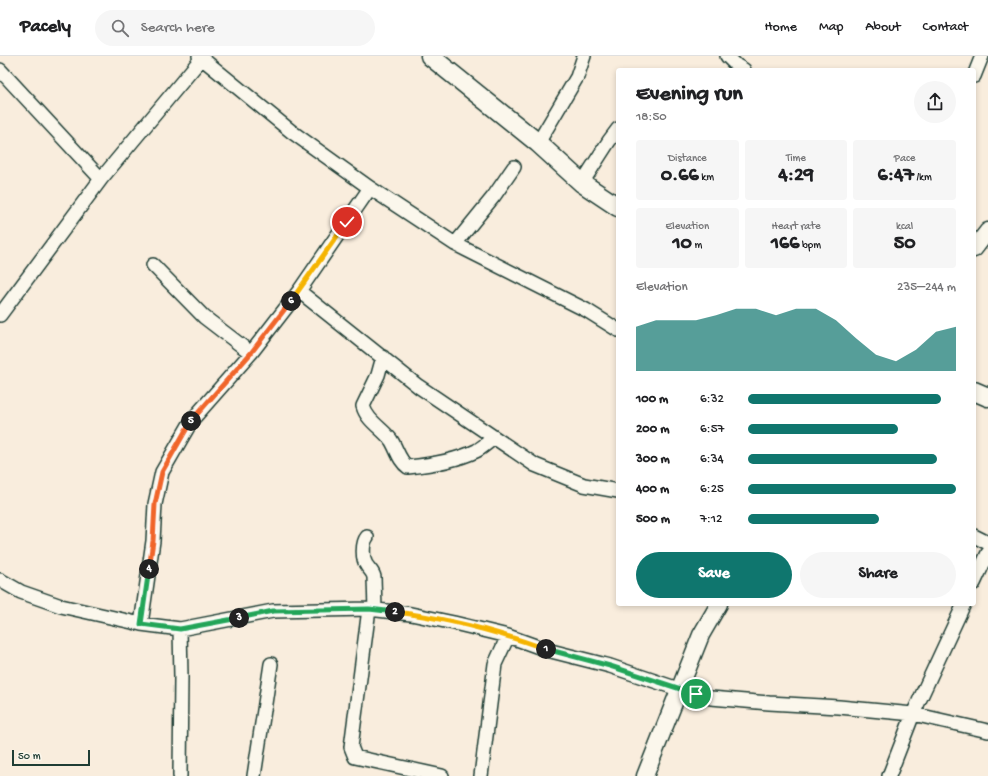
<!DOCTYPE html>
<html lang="en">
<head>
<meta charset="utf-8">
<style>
  :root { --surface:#fff; --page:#f6f6f6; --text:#202124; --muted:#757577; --line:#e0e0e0; --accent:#0f766e }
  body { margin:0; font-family:"Gochi Hand",sans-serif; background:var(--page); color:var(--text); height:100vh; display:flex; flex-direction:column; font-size:15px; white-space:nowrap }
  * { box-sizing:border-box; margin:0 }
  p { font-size:13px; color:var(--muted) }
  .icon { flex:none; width:22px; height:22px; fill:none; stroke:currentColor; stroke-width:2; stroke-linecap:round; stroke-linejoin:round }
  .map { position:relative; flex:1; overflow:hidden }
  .drawer { position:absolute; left:616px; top:12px; width:360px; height:538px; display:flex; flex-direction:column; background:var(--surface); border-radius:4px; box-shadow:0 2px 6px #0003 }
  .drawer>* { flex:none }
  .scale { position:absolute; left:12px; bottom:10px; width:78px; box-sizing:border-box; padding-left:4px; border:2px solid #1f3d34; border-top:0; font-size:11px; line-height:14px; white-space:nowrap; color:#1f3d34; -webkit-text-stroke:3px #fbf7ec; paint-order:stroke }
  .pin { position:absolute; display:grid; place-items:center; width:34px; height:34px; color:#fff; margin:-17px; border:2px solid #fff; border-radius:50%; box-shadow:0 1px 4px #0007 }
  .km { position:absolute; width:20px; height:20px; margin:-10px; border-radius:50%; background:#222; color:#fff; font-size:11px; line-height:20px; text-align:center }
  .round { display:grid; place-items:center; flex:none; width:42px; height:42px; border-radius:21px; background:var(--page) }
  .summary { display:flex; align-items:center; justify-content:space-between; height:68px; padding:0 20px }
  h1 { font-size:22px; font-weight:800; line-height:30px }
  .stats { display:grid; grid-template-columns:repeat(3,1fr); gap:6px; height:68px; padding:4px 20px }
  .stats div { display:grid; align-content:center; border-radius:4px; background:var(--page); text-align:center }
  .stats b { font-size:20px; font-weight:800 }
  .stats small { font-size:11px; font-weight:400 }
  .stats p { font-size:11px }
  .chart { height:112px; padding:8px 20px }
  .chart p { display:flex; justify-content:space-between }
  .chart svg { width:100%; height:72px; margin-top:4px; fill:var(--accent); opacity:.7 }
  .action { display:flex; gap:8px; margin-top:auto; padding:8px 20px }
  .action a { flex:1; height:46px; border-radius:24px; background:var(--accent); color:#fff; font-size:16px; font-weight:800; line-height:46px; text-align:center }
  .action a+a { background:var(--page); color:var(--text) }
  ul { padding:0 20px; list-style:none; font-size:13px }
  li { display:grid; grid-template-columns:64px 48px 1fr; align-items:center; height:30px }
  li i { height:10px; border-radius:5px; background:var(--accent) }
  header { display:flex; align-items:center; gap:24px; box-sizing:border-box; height:56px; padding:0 20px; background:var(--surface); border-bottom:1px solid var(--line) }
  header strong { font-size:19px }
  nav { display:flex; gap:22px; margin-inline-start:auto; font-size:14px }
  .search { width:280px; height:36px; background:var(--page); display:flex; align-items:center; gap:10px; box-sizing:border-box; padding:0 14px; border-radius:22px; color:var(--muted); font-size:15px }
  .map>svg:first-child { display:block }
</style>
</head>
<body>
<header>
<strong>Pacely</strong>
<div class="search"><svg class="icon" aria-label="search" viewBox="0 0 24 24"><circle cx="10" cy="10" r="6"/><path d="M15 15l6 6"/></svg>Search here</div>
<nav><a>Home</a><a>Map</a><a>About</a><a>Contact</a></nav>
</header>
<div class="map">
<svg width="988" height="720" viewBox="0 0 988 720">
  <rect width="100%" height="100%" fill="#f9eddd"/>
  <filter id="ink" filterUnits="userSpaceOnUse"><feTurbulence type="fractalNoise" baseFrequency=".025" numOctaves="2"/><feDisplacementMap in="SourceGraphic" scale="8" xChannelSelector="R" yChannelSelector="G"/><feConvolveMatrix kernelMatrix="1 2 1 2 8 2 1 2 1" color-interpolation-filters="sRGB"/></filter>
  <g filter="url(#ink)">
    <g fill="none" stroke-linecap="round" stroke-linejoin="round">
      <!-- minor casing -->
      <g stroke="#1f3d34" stroke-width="16">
        <path id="minor" d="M199,0L292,76L370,132L455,188L586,254L618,274
          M727,0L737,10L744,14
          M0,14L101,123
          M974,20L982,0
          M538,87L577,21L584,0
          M582,127L609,85L618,73
          M455,188L494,140L514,111
          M153,209L204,261L251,297
          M299,235L418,330L535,409L584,429L618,435
          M0,259L101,123L201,3
          M383,301L378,319L363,350C367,365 382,372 391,384C397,393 399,405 408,411C429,409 457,404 476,395C482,392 488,386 494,382
          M974,480L988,487
          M367,481C362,487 362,503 367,510C370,514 373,516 374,521L375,554
          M0,524L21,536L61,550L141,568L180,573L273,555L369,553L411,558L454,567L508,580L547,594L610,610L696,639L711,642L769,647L839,651L913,658L988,675
          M974,527L988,497
          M369,553L351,691L355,701L442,720
          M141,568L153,485L155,448L162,416L192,364L251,297L299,235L370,132
          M180,720L181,621L180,573
          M254,720L271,608
          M481,720L495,608L508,580
          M889,720L913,658L964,548"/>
      </g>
      <!-- tertiary casing -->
      <g stroke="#1f3d34" stroke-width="19">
        <path id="tertiary" d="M974,193L988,175
          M645,720L701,579L719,548"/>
      </g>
      <!-- secondary casing -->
      <g stroke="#1f3d34" stroke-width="21">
        <path id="secondary" d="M430,0L538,87L582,127L618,151
          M974,335L988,341"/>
      </g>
      <!-- minor -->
      <use href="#minor" stroke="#fbf7ec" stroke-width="13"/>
      <!-- tertiary -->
      <use href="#tertiary" stroke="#fbf7ec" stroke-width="16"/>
      <!-- secondary -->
      <use href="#secondary" stroke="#fbf7ec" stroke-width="18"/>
    </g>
  </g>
  <g fill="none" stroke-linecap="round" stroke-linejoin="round" filter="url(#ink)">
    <!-- split-1 casing -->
    <g stroke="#fff" stroke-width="8">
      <path id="split-1" d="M546,593L610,610L696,638"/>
    </g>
    <!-- split-2 casing -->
    <g stroke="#fff" stroke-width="8">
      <path id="split-2" d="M395,556C447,562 498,576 546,593"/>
    </g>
    <!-- split-3 casing -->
    <g stroke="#fff" stroke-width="8">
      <path id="split-3" d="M239,562L273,555L369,553L395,556"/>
    </g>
    <!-- split-4 casing -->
    <g stroke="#fff" stroke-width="8">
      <path id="split-4" d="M149,513L141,568L180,573L239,562"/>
    </g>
    <!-- split-5 casing -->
    <g stroke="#fff" stroke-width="8">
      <path id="split-5" d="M149,513L153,485L155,448L162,416L191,365"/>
    </g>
    <!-- split-6 casing -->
    <g stroke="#fff" stroke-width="8">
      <path id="split-6" d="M191,365L251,297L291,245"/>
    </g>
    <!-- split-7 casing -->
    <g stroke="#fff" stroke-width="8">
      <path id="split-7" d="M291,245L347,166"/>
    </g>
    <!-- split-1 -->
    <use href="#split-1" stroke="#22a559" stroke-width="5"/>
    <!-- split-2 -->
    <use href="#split-2" stroke="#f5b400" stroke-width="5"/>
    <!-- split-3 -->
    <use href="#split-3" stroke="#22a559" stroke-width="5"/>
    <!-- split-4 -->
    <use href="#split-4" stroke="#22a559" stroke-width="5"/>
    <!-- split-5 -->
    <use href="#split-5" stroke="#f0652b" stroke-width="5"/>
    <!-- split-6 -->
    <use href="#split-6" stroke="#f0652b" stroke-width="5"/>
    <!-- split-7 -->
    <use href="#split-7" stroke="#f5b400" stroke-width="5"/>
  </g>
</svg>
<div class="scale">50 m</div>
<div class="pin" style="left:696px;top:638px;background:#1e9e55"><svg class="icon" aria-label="arrive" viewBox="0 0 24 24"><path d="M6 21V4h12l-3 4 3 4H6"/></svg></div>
<div class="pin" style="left:347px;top:166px;background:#d93025"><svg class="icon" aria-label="check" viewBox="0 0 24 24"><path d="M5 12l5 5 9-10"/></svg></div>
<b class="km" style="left:546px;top:593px">1</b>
<b class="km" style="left:395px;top:556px">2</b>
<b class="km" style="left:239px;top:562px">3</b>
<b class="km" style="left:149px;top:513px">4</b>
<b class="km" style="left:191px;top:365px">5</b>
<b class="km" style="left:291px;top:245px">6</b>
<section class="drawer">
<div class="summary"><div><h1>Evening run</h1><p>18:50</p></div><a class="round"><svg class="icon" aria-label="share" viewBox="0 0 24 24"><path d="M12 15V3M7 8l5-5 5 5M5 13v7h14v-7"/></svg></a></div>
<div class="stats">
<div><p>Distance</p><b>0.66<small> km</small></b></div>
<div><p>Time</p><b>4:29</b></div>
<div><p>Pace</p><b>6:47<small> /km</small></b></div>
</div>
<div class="stats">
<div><p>Elevation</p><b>10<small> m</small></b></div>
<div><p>Heart rate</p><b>166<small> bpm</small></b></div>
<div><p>kcal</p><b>50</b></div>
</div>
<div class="chart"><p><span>Elevation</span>235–244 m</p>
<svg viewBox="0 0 160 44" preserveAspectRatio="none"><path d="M0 44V17L10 13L20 13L30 13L40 10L50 6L60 6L70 10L80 6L90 6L100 13L110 24L120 34L130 38L140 31L150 20L160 17V44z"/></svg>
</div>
<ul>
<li><b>100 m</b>6:32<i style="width:93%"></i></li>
<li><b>200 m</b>6:57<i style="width:72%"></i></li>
<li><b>300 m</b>6:34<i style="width:91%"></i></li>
<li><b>400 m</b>6:25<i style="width:100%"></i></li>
<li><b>500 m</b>7:12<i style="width:63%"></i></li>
</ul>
<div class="action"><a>Save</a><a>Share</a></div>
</section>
</div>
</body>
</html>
